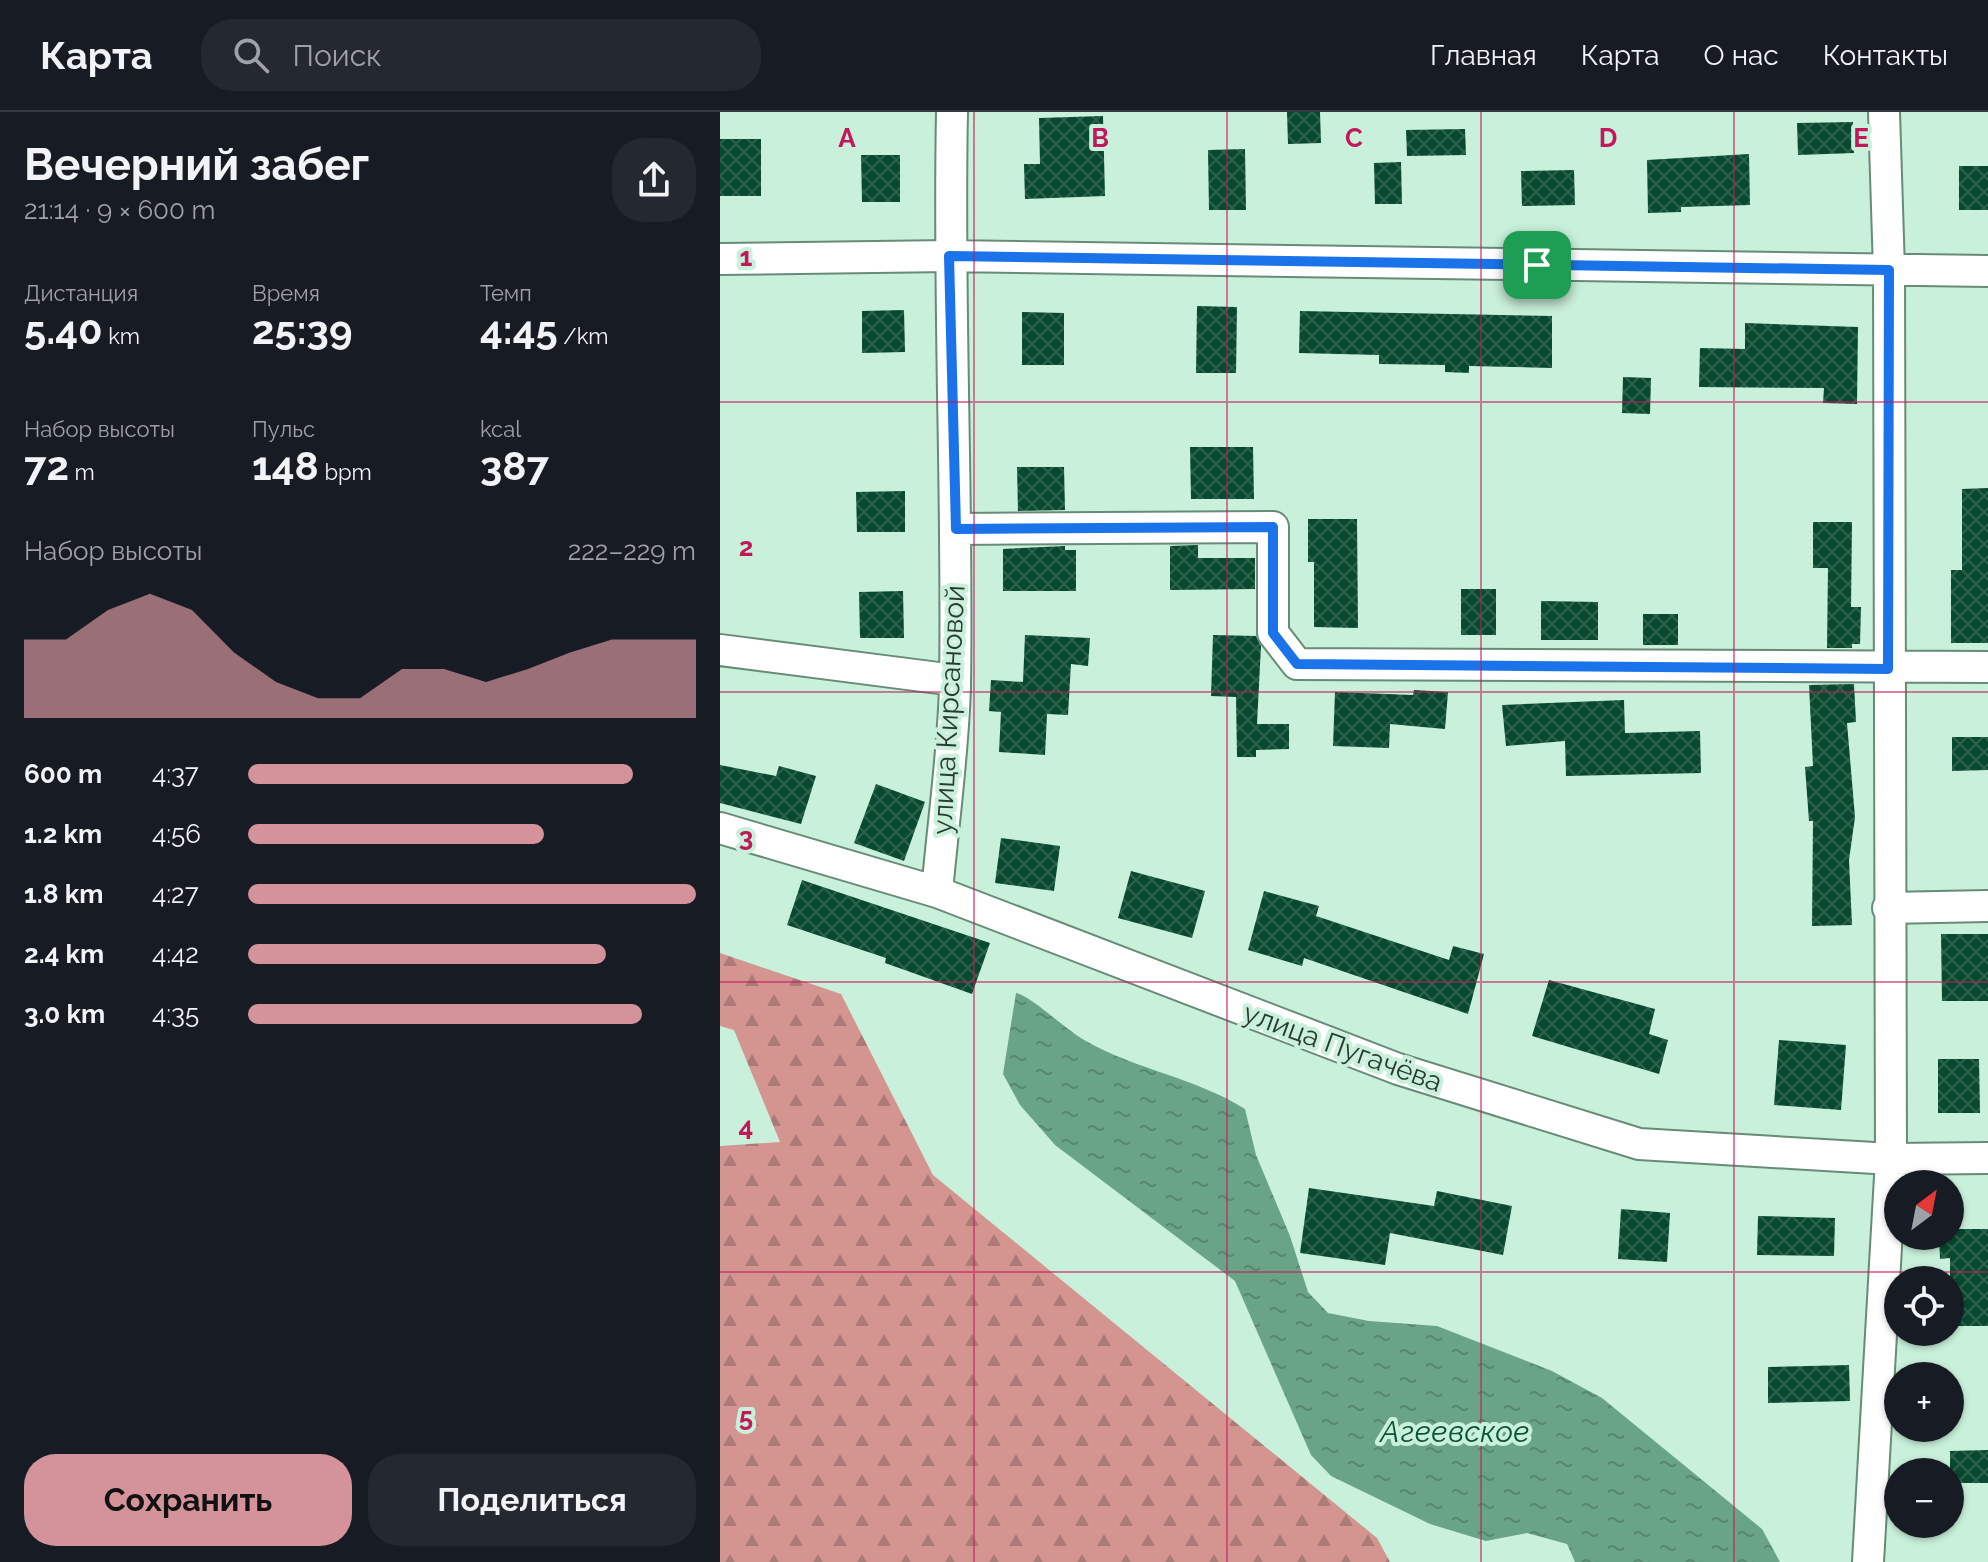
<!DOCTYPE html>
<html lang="ru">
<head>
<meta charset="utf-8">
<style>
  :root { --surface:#171b24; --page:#242831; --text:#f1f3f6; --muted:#9ea1a6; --line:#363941; --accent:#d4939b }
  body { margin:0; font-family:Raleway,sans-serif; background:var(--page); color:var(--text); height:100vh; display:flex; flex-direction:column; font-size:30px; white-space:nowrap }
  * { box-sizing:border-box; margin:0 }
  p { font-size:26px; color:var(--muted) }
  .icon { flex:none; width:44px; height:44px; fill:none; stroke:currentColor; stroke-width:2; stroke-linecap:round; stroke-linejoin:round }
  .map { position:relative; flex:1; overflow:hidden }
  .details { display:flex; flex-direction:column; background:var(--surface); width:720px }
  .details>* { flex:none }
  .needle { width:52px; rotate:32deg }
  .controls { position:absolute; left:1164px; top:1058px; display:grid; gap:16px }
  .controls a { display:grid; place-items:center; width:80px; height:80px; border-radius:50%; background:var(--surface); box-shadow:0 2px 6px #0004; font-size:40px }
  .pin { position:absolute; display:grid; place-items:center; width:68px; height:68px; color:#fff; margin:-34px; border-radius:16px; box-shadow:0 4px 12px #0006 }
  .round { display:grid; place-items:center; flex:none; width:84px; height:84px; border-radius:32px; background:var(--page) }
  .overview { display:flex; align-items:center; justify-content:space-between; height:136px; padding:0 24px }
  h1 { font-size:44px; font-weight:700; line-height:60px }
  .stats { display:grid; grid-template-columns:repeat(3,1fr); gap:12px; height:136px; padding:8px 24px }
  .stats div { display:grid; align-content:center }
  .stats b { font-size:40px; font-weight:700 }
  .stats small { font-size:22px; font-weight:400 }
  .stats p { font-size:22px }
  .chart { height:224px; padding:16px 24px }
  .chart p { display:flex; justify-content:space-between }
  .chart svg { width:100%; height:144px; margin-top:8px; fill:var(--accent); opacity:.7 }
  .primary-button { display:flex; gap:16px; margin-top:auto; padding:16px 24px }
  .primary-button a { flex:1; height:92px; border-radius:32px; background:var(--accent); color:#111; font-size:32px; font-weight:700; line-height:92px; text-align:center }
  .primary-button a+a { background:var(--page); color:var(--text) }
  ul { padding:0 24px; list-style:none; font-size:26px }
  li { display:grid; grid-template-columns:128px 96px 1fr; align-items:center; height:60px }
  li i { height:20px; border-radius:10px; background:var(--accent) }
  header { display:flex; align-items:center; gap:48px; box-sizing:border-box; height:112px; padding:0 40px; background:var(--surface); border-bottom:2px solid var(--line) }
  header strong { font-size:38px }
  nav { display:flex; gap:44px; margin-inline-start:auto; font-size:28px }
  .search { width:560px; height:72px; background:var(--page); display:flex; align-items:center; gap:20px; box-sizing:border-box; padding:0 28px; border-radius:32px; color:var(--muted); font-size:30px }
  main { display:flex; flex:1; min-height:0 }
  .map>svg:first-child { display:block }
</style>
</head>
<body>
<header>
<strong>Карта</strong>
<div class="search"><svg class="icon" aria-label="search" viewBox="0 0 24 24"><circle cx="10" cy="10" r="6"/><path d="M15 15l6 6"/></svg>Поиск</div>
<nav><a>Главная</a><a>Карта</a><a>О нас</a><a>Контакты</a></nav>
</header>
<main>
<section class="details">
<div class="overview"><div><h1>Вечерний забег</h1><p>21:14 · 9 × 600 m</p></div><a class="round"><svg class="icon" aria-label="share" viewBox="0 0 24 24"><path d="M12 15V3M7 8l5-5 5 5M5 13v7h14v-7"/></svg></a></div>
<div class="stats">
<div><p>Дистанция</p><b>5.40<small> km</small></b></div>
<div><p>Время</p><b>25:39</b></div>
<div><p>Темп</p><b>4:45<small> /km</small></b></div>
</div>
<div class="stats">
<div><p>Набор высоты</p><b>72<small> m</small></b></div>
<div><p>Пульс</p><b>148<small> bpm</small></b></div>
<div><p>kcal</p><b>387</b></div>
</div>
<div class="chart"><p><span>Набор высоты</span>222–229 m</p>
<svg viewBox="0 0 160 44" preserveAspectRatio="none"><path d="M0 44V20L10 20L20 11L30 6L40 11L50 24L60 33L70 38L80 38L90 29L100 29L110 33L120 29L130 24L140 20L150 20L160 20V44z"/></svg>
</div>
<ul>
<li><b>600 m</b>4:37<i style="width:86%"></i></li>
<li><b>1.2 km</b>4:56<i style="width:66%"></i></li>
<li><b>1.8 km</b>4:27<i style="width:100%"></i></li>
<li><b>2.4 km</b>4:42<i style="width:80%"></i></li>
<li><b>3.0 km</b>4:35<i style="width:88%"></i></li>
</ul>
<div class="primary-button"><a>Сохранить</a><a>Поделиться</a></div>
</section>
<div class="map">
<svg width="1268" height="1450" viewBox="0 0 1268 1450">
  <defs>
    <pattern id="forest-firs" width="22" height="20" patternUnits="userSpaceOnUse" patternTransform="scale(2)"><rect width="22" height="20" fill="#d49591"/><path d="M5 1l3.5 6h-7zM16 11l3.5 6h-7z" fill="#ac7b77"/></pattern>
    <pattern id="water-ripples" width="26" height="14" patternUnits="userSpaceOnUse" patternTransform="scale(2)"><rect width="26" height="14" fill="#6aa486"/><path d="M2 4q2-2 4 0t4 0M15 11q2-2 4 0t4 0" fill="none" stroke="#57876e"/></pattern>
    <pattern id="building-cross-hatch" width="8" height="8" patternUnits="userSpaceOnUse" patternTransform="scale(2)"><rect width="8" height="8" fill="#08492f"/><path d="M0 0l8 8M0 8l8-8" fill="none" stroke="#2d624c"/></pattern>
  </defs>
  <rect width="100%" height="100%" fill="#c9f0da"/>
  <!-- forest -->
  <path fill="url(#forest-firs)" d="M0,841L121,882L213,1063L657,1426L670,1450H0V1034L60,1030L14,918L0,914Z"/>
  <!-- water -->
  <path fill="url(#water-ripples)" d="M296,881C310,883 347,919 366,929C417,958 476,966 525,997L536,1043L570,1124L588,1180L608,1201L649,1209L717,1214L832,1259L882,1286L1042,1417L1060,1450H855L847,1432L807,1421L766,1429L710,1412L611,1364L591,1343L515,1169L335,1033L300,993L283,962Z"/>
  <!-- building -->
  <path fill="url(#building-cross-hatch)" d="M567,0H600L601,31L568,32Z
    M383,4L385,84L305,87L304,52H320L319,6Z
    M1133,10L1134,41L1078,43L1077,11Z
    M745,17L746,43L687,44L686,18Z
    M0,27H41V84H0Z
    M525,37L526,98H489L488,38Z
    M1029,42L1030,93L961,95V100L928,101L927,48Z
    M141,43H180V90H142Z
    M681,50L682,92H655L654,51Z
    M1239,54H1268V98H1239Z
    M854,58L855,93L802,94L801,59Z
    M477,194L517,195L516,261H476Z
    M184,198L185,240L142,241V199Z
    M580,199L832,204V256L749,254V261L725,260V253L659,252V243L579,241Z
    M302,200L344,201V253H302Z
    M1025,211L1138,215L1137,292L1103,291L1104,276L979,275L980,236L1025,237Z
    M903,265L931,266L930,302L902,301Z
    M470,335H533L534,387H471Z
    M297,355H344L345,398L298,399Z
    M1268,376V531H1231V458H1242V377Z
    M185,379V420H137L136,380Z
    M588,407H637L638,516L594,515V450H588Z
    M1093,410H1132L1131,495H1141L1140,532H1132V536H1107L1108,456H1093Z
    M478,433V446H535V477L450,478V434Z
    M345,434V438H356V479H283V437Z
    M741,477H776V523H741Z
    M183,479L184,526H140L139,480Z
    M821,489L878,490V528H821Z
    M923,502H958V533H923Z
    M305,523L370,526L368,554L351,552L348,603L327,602L325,643L279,640L281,600L269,599L271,568L303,570Z
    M493,523L536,524L541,534L537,612H569V637L536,638V645H517L516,585L491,584Z
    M1134,572L1136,610L1127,611L1135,705L1129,748L1132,813L1092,814L1093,709H1089L1085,655L1093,654L1089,573Z
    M694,578L728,580L725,617L670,612L669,636L613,634L615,580L693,583Z
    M904,588L905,621L980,619L981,661L846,664L845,629L786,634L782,593Z
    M1232,625H1268V658L1232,659Z
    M0,653L56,664L59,654L96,664L81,712L0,691Z
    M156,672L205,690L184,749L134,731Z
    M281,726L340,734L334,779L275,771Z
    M411,759L485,779L472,826L398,806Z
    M82,768L270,831L252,882L165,851L166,846L67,813Z
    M544,779L599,794L596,804L729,848L733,834L764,842L748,902L584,846L582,854L528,838Z
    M1221,822H1268V889H1222Z
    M829,868L935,897L929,922L948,928L939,962L812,924Z
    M1059,928L1126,933L1121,998L1054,993Z
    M1218,947H1259L1260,1001H1218Z
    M589,1076L714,1094L717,1079L792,1094L783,1143L670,1121L665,1153L580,1141Z
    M901,1097L950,1101L947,1150L898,1147Z
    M1038,1104L1115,1106L1114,1144L1037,1143Z
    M1230,1117H1268V1214H1230V1146L1220,1147L1219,1124H1230Z
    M1129,1253L1130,1289L1048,1291V1255Z
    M1268,1338V1371H1230V1339Z"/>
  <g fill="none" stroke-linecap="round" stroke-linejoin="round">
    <!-- minor casing -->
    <g stroke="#678b77" stroke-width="34">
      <path id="minor" d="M0,147L229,144L1268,159
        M236,417L553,415V521L577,552L1268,555
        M0,538L234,568
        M0,716L217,780L678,957L919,1032L1171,1047L1268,1046
        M217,780C223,712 233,643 235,575C238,383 228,192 232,0
        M1168,796L1268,794
        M1148,1450L1171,1047L1169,158L1164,0"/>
    </g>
    <!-- minor -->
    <use href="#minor" stroke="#fff" stroke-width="30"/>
  </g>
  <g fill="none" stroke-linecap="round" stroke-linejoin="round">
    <!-- route casing -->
    <g stroke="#fff" stroke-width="16">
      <path id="route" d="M229,144L1169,158L1168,557L577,552L553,521V415L236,417Z"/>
    </g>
    <!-- route -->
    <use href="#route" stroke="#1a73e8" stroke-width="10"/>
  </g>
  <!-- grid -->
  <path fill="none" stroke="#c2185b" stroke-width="2" stroke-opacity="0.55" d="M254,0V1450M507,0V1450M761,0V1450M1014,0V1450M0,290H1268M0,580H1268M0,870H1268M0,1160H1268"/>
  <g text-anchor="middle" stroke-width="8" stroke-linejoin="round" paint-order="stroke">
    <!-- street labels -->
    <g font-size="28" fill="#2a3931" stroke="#c9f0da">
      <text transform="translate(228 598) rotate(-87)" y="10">улица Кирсановой</text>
      <text transform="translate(623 935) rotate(20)" y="10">улица Пугачёва</text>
    </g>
    <!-- water labels -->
    <g font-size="30" font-style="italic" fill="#085437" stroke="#c9f0da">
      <text x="735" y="1330">Агеевское</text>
    </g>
  </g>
  <g font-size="26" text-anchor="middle" font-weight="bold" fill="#c2185b" stroke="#c9f0da" stroke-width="8" stroke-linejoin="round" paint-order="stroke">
    <text x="127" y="35">A</text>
    <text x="380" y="35">B</text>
    <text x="634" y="35">C</text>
    <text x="888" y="35">D</text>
    <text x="1141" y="35">E</text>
    <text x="26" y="154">1</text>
    <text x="26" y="444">2</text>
    <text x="26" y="734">3</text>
    <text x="26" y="1024">4</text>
    <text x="26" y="1314">5</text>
  </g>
</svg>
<div class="controls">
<a><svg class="needle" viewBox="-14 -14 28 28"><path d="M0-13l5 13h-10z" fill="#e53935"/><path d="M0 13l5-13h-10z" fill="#9ea1a6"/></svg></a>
<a><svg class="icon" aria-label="locate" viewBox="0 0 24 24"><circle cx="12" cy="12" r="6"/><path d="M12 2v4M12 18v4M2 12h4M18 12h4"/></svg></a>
<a>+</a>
<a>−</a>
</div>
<div class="pin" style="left:817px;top:153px;background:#1e9e55"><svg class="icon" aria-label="arrive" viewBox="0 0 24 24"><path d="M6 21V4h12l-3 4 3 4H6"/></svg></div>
</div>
</main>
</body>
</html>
